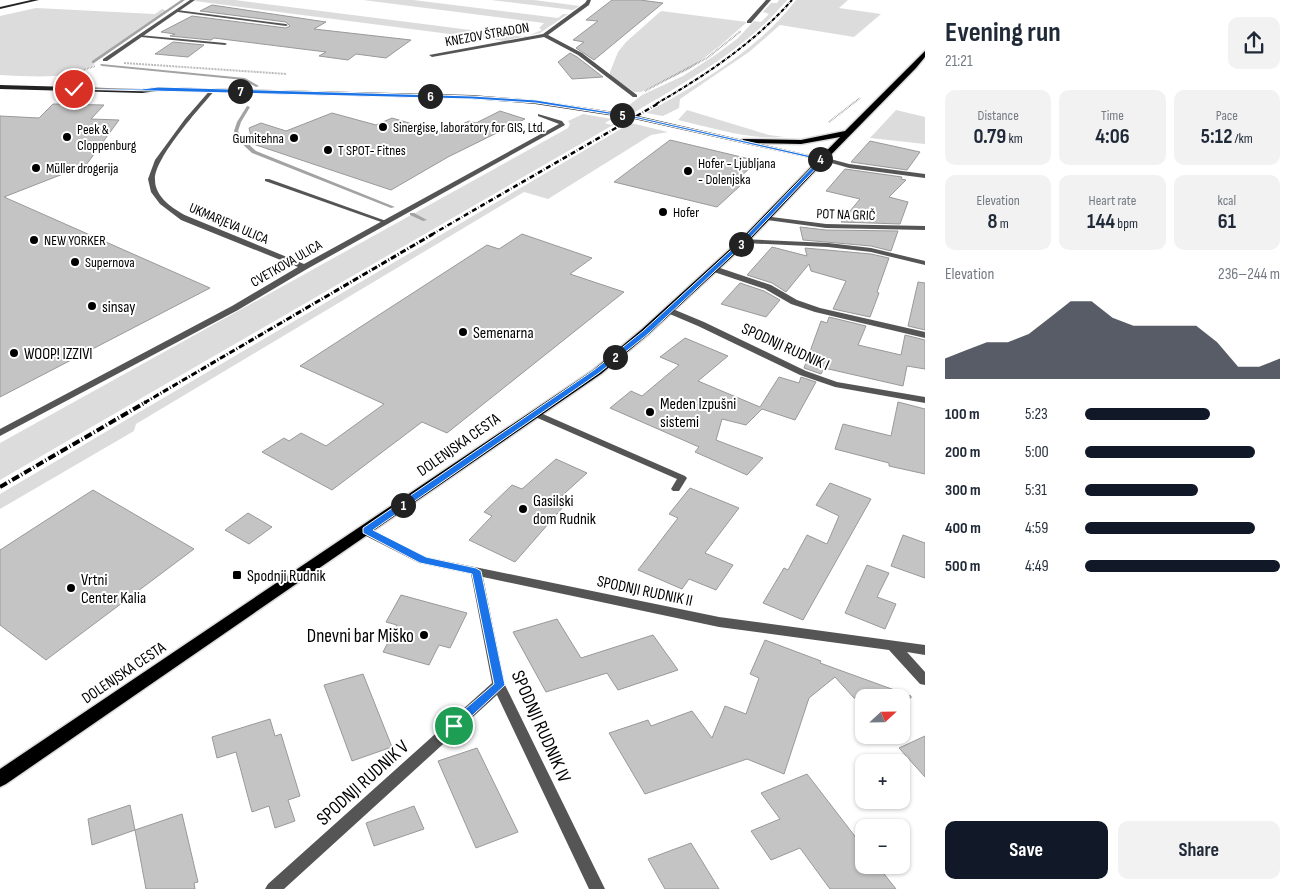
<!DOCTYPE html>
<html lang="en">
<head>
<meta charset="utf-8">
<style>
  :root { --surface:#fff; --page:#f2f2f3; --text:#1f2937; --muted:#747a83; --accent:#111827 }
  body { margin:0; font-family:"Sofia Sans Condensed",sans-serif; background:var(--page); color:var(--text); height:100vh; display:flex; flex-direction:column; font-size:19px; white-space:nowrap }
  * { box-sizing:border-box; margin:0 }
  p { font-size:16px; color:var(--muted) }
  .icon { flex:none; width:28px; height:28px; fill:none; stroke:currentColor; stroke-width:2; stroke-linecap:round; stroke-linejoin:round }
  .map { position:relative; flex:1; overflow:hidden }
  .side { display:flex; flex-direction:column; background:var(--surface); width:375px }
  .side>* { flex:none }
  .needle { width:32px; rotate:68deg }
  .controls { position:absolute; left:855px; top:689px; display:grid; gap:10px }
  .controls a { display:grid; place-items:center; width:55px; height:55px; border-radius:10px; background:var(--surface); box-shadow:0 1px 4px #0004; font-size:25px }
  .pin { position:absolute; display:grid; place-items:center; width:42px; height:42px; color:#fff; margin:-21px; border:2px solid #fff; border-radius:50%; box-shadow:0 1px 5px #0007 }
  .km { position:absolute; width:25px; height:25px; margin:-12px; border-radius:50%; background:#222; color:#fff; font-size:14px; line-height:25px; text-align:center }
  .round { display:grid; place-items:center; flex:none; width:52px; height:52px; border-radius:10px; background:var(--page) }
  .overview { display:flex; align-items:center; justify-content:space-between; height:85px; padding:0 20px }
  h1 { font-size:28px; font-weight:700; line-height:38px }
  .metrics { display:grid; grid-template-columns:repeat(3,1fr); gap:8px; height:85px; padding:5px 20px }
  .metrics div { display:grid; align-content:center; border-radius:10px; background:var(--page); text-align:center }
  .metrics b { font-size:21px; font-weight:700 }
  .metrics small { font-size:14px; font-weight:400 }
  .metrics p { font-size:14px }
  .chart { height:140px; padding:10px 20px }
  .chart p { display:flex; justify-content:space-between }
  .chart svg { width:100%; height:90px; margin-top:5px; fill:var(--accent); opacity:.7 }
  .button { display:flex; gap:10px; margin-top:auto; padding:10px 20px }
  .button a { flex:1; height:58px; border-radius:10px; background:var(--accent); color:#fff; font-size:20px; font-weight:700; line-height:58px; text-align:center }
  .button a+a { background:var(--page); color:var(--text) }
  ul { padding:0 20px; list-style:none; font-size:16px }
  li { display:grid; grid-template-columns:80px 60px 1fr; align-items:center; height:38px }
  li i { height:12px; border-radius:6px; background:var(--accent) }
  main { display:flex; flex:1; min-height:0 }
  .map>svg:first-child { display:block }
</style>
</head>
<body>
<main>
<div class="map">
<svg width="925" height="889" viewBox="0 0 925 889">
  <rect width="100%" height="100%" fill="#fff"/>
  <!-- green -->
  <path fill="#dcdcdc" d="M196,0H235L525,37L542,30L539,28L544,23L363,0H413L558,18L563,14H568L540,33L504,41L195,1Z
    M491,0H534L580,6L573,10Z
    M779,0H787C746,49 689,80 635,112L624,109L642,95L683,76L714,56L737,39L754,21L761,22L769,14L763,12L771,3H777Z
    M796,0H848L839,8L881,14L854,37L780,25L749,52L680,99L679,108L663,116L646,113C700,83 758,50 796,0Z
    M36,8L155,14L162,9L167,11L92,62L95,64C68,81 31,76 0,75V16Z
    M661,11L747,22L722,44L690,69L641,92H634L610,75V72L618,52L626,42Z
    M687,110L769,135L785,137C750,140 713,128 678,120Z
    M896,110L925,117V144L870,138Z
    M583,114L612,119L605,123L611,125L618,121H620L0,480V443L568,128L570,124L568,121Z
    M631,123L668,132L651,135L548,199L524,192L136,424L134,431L0,509V494Z"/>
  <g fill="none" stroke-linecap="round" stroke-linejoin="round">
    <!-- stream -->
    <path fill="#a3a3a3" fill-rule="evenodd" d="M181,0H185L94,63H92V61Z
      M101,64L245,78L259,86L256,87L244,80L102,66L100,65Z
      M247,106L250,107L241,122L238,131L243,139L256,151L395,207L391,208L252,153L239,141L234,131L237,122Z
      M410,213H414L427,220L423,221L410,215Z"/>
  </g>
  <!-- building -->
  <path fill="#c4c4c4" stroke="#999" d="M612,0H640L663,3L594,60L576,48L584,42L573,40L598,21L586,20Z
    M212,5L326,22L314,29L411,40L386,58L356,54L348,60L319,56L326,52L214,38L211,40L170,36L175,34L161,32L192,16L286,28L290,26L286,22L200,11Z
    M173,42L204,45L188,57L155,54Z
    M570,53L577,57L603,77L572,79L558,62Z
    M53,104L104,105L91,119L119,120L86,165L4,197L210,288L0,397V116L39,118Z
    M500,111L525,119L448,157L391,190L253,144L249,128L261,123L286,131L332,113L376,125L392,118L443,133L469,121L476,123Z
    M670,140L758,161L733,183L741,185L717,207L614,182Z
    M870,141L920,152L907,170L851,162Z
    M845,169L902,177L901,179L906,180L889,197L908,202L900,224L841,222L860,199L826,191Z
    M800,227L826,230L898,231L891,251L871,246L803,240Z
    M522,234L592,258L570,274L624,292L447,433L422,422L332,490L262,452L284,438L289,441L301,433L326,446L384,404L300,366L487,245L499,249Z
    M772,247L807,256L805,248L871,254L889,258L877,292L879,293L870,317L833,309L846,281L811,271L809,264L786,292L772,283L747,275Z
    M918,282L925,283V330L908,326Z
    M740,283L764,291L780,300L766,317L721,304Z
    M829,317L866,326L858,345L901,355L905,335L925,340V369L907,366L903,386L824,368L821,374L804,368L821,321L827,323Z
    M685,338L728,356L698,381L760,407L779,377L799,383L801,377L816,382L795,420L762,409L746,425L722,419L716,440L763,458L747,475L695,452L699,447L610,408L631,391L642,396L679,365L660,357Z
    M898,402L925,409V474L889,466V463L835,449L843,424L891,436Z
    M556,459L587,473L554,503L563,507L515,562L469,540L492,516L484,512L512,485L522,489Z
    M830,483L871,499L803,620L763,603L784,568L788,570L807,535L827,544L839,516L816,505Z
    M690,488L739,508L705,553L733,565L716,590L689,579L682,589L638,570L678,518L669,514Z
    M93,490L194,549L46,660L0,625V550Z
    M248,513L272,527L249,544L225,530Z
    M903,535L925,543V578L891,566Z
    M867,565L889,573L877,597L896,604L885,629L845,613Z
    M401,595L467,613L450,648L439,645L429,665L383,652L397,625L386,622Z
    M557,619L581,658L653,635L678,670L618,690L607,673L546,692L513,632Z
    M765,640L821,661L820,663L911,696V698H854L835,677L809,698L784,774L747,759L645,794L609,733L648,720L651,726L692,711L712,738L725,706L746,714L759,678L750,674Z
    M363,674L392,747L352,761L324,685Z
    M270,719L275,736L281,734L300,796L288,800L295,821L275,828L269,806L252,812L236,752L217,758L212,737Z
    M925,736V777L899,748Z
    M477,748L518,832L476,848L438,761Z
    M807,774L864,848V865H877L896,889H830L800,848L771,860L751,831L780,819L761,793Z
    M130,805L135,830L92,845L88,819Z
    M414,806L424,829L374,846L366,823Z
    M182,814L198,882L194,883L195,889H146L135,830Z
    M691,843L719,889H665L648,859Z"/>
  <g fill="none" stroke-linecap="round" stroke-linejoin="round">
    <!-- primary casing -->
    <g stroke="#dbdbdb" stroke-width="3">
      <path id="primary" d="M925,51V57L916,68L818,168L747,243L649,334L601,374L6,784L0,787V769L593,370L641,330L741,239L840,137L801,144L746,143L742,141L743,139L801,140L845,131Z"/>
    </g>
    <!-- path -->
    <path stroke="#777" stroke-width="2" stroke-dasharray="0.5 1" stroke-linecap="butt" d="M124,63L287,74
      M73,74L95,66
      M645,91L707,58L741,31
      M829,122L860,98"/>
    <!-- lane -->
    <path fill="#555" fill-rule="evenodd" d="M177,10L286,24L288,25L286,26L178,12Z
      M139,35L225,43L227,44L225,45L141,37Z
      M265,179H269L389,222L384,223L265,181Z
      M536,411L685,476L687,478L679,491H673L671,489L677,479L533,416L532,414Z"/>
    <!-- street -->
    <path fill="#555" fill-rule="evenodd" d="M190,0H195L107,61H103V59Z
      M587,0H591L589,5L548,35L582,53L637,95V97H633L578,55L544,37L432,57L429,55L543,34L585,3Z
      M766,0H771L751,23H747V21Z
      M212,88L215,90C200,108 154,158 155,180C155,197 173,209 187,216L304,264L559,124L538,116V114L562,121L565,125L307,269L238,310L0,436V429L232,306L298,267L181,220L160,204L151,192L148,179L155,160L185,119Z
      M823,157L849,164L925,174V178L849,168L821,160L820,159Z
      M764,216L826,224L925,226V230L826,228L767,220L763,218Z
      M741,239L828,243L871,248L925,261V265L871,252L828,247L744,243L740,241Z
      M711,267H717L771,285L797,300L820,308L925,332V338L815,312L791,304L765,289L711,271Z
      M668,307L704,322L806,371L837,382L925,397V403L835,387L800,375L698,326L665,312L664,310Z
      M366,527L426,557L719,617L925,645V655L907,652L925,672V685L920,684L889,650L719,627L483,577L505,685L605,889H589L497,695L284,889H265L268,884L492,683L471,574L419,563L362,534L360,531L362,528Z"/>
    <!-- secondary -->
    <path fill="#222" fill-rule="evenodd" d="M31,0H39L0,9V7Z
      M0,85L142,89L158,87L472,95L535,100L634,115L826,159L823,161L634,119L535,104L472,99L158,91L142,93L0,89Z"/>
    <!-- primary -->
    <use href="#primary" fill="#000" fill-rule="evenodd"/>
    <!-- rail-far3 -->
    <path stroke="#000" stroke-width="2" stroke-dasharray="4 1 0.5 1" stroke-linecap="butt" d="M656,104C706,75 754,43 792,0"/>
    <!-- rail-far2 -->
    <path stroke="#000" stroke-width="2.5" stroke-dasharray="5 2 0.5 2" stroke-linecap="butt" d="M431,235L659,103"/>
    <!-- rail-far1 -->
    <path stroke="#000" stroke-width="3" stroke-dasharray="6 2 1 2" stroke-linecap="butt" d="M144,403L433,234"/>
    <!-- rail -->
    <path stroke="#000" stroke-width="4" stroke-dasharray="8 2.5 1 2.5" stroke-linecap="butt" d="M0,487L146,402"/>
  </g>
  <!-- route -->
  <path fill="#1a73e8" stroke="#fff" d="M158,87L472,96L536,100L634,116L825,159L746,242L648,334L599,373L373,530L426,557L476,568L481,571L505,685L458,729H450L449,726L450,722L494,684L472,574L420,563L363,533V528L594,370L643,331L742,240L819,160L634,118L536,103L472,99L72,89H142Z"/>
  <!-- markers -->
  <g fill="#000" stroke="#fff" stroke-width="2">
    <circle cx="383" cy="127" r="5"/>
    <circle cx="67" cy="137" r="5"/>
    <circle cx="294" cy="138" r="5"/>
    <circle cx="328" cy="150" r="5"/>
    <circle cx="36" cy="168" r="5"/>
    <circle cx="688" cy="171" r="5"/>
    <circle cx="663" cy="212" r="5"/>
    <circle cx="34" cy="240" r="5"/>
    <circle cx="75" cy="262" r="5"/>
    <circle cx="92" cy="306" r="5"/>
    <circle cx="463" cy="332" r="5"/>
    <circle cx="14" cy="353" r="5"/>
    <circle cx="650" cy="412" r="5"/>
    <circle cx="523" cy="509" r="5"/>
    <rect x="232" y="570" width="10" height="10" rx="2.5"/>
    <circle cx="71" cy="588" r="5"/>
    <circle cx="424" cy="635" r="5"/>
  </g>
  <g text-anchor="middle" stroke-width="4" stroke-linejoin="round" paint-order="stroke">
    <!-- far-street labels -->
    <g font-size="14" fill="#000" stroke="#fff">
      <text transform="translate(487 34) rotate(-10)" y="5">KNEZOV ŠTRADON</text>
      <text transform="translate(846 214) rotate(2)" y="5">POT NA GRIČ</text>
      <text transform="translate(229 223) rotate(23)" y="5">UKMARJEVA ULICA</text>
      <text transform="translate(286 263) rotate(-30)" y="5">CVETKOVA ULICA</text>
    </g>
    <!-- far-poi labels -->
    <g font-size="14" fill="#000" stroke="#fff" text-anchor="start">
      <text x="393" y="132">Sinergise, laboratory for GIS, Ltd.</text>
      <text x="77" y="134">Peek &amp;<tspan x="77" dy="16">Cloppenburg</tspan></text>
      <text x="284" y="143" text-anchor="end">Gumitehna</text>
      <text x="338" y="155">T SPOT- Fitnes</text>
      <text x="698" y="168">Hofer - Ljubljana<tspan x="698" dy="16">- Dolenjska</tspan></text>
      <text x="46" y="173">Müller drogerija</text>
      <text x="673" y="217">Hofer</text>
      <text x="44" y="245">NEW YORKER</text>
      <text x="85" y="267">Supernova</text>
    </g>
    <!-- poi labels -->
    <g font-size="16" fill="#000" stroke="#fff" text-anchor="start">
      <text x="102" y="312">sinsay</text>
      <text x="473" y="338">Semenarna</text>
      <text x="24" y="359">WOOP! IZZIVI</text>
      <text x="660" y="409">Meden Izpušni<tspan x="660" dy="18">sistemi</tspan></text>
      <text x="533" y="506">Gasilski<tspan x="533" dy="18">dom Rudnik</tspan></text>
      <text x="247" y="581">Spodnji Rudnik</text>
      <text x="81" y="585">Vrtni<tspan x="81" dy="18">Center Kalia</tspan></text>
    </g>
    <!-- street labels -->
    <g font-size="16" fill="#000" stroke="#fff">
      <text transform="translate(786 346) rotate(24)" y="6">SPODNJI RUDNIK I</text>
      <text transform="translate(458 444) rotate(-35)" y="6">DOLENJSKA CESTA</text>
      <text transform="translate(645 590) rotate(12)" y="6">SPODNJI RUDNIK II</text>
      <text transform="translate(123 672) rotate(-34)" y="6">DOLENJSKA CESTA</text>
    </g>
    <!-- near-poi labels -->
    <g font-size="19" fill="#000" stroke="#fff" text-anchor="end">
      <text x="414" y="642">Dnevni bar Miško</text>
    </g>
    <!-- near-street labels -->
    <g font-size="19" fill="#000" stroke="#fff">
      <text transform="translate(542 726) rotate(66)" y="7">SPODNJI RUDNIK IV</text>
      <text transform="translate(362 782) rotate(-42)" y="7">SPODNJI RUDNIK V</text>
    </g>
  </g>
</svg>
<div class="controls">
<a><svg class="needle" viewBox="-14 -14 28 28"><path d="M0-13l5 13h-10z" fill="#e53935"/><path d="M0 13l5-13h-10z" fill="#747a83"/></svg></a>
<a>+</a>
<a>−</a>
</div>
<div class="pin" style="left:454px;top:726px;background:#1e9e55"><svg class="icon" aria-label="arrive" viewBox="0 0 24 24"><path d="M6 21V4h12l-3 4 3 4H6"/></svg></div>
<div class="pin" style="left:74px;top:89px;background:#d93025"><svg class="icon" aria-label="check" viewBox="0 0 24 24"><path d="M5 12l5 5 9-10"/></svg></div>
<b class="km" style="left:403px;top:505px">1</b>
<b class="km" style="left:615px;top:357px">2</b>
<b class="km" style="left:741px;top:244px">3</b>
<b class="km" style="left:820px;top:159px">4</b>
<b class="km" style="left:622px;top:115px">5</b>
<b class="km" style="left:430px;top:96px">6</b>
<b class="km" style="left:240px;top:91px">7</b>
</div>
<section class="side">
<div class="overview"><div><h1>Evening run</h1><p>21:21</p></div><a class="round"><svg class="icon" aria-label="share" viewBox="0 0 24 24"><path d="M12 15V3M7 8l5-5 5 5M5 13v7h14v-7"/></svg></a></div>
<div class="metrics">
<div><p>Distance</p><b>0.79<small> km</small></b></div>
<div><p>Time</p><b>4:06</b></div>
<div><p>Pace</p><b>5:12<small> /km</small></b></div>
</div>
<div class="metrics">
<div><p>Elevation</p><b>8<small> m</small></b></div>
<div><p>Heart rate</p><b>144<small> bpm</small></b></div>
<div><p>kcal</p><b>61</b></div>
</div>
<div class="chart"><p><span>Elevation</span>236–244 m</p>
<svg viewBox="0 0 160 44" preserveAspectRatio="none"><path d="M0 44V34L10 30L20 26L30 26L40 22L50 14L60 6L70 6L80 14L90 18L100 18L110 18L120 18L130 26L140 38L150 38L160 34V44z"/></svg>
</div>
<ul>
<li><b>100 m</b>5:23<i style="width:64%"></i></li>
<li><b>200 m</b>5:00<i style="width:87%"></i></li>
<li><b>300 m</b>5:31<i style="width:58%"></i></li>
<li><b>400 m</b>4:59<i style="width:87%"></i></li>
<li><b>500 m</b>4:49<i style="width:100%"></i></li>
</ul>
<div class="button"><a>Save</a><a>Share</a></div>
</section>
</main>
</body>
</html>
